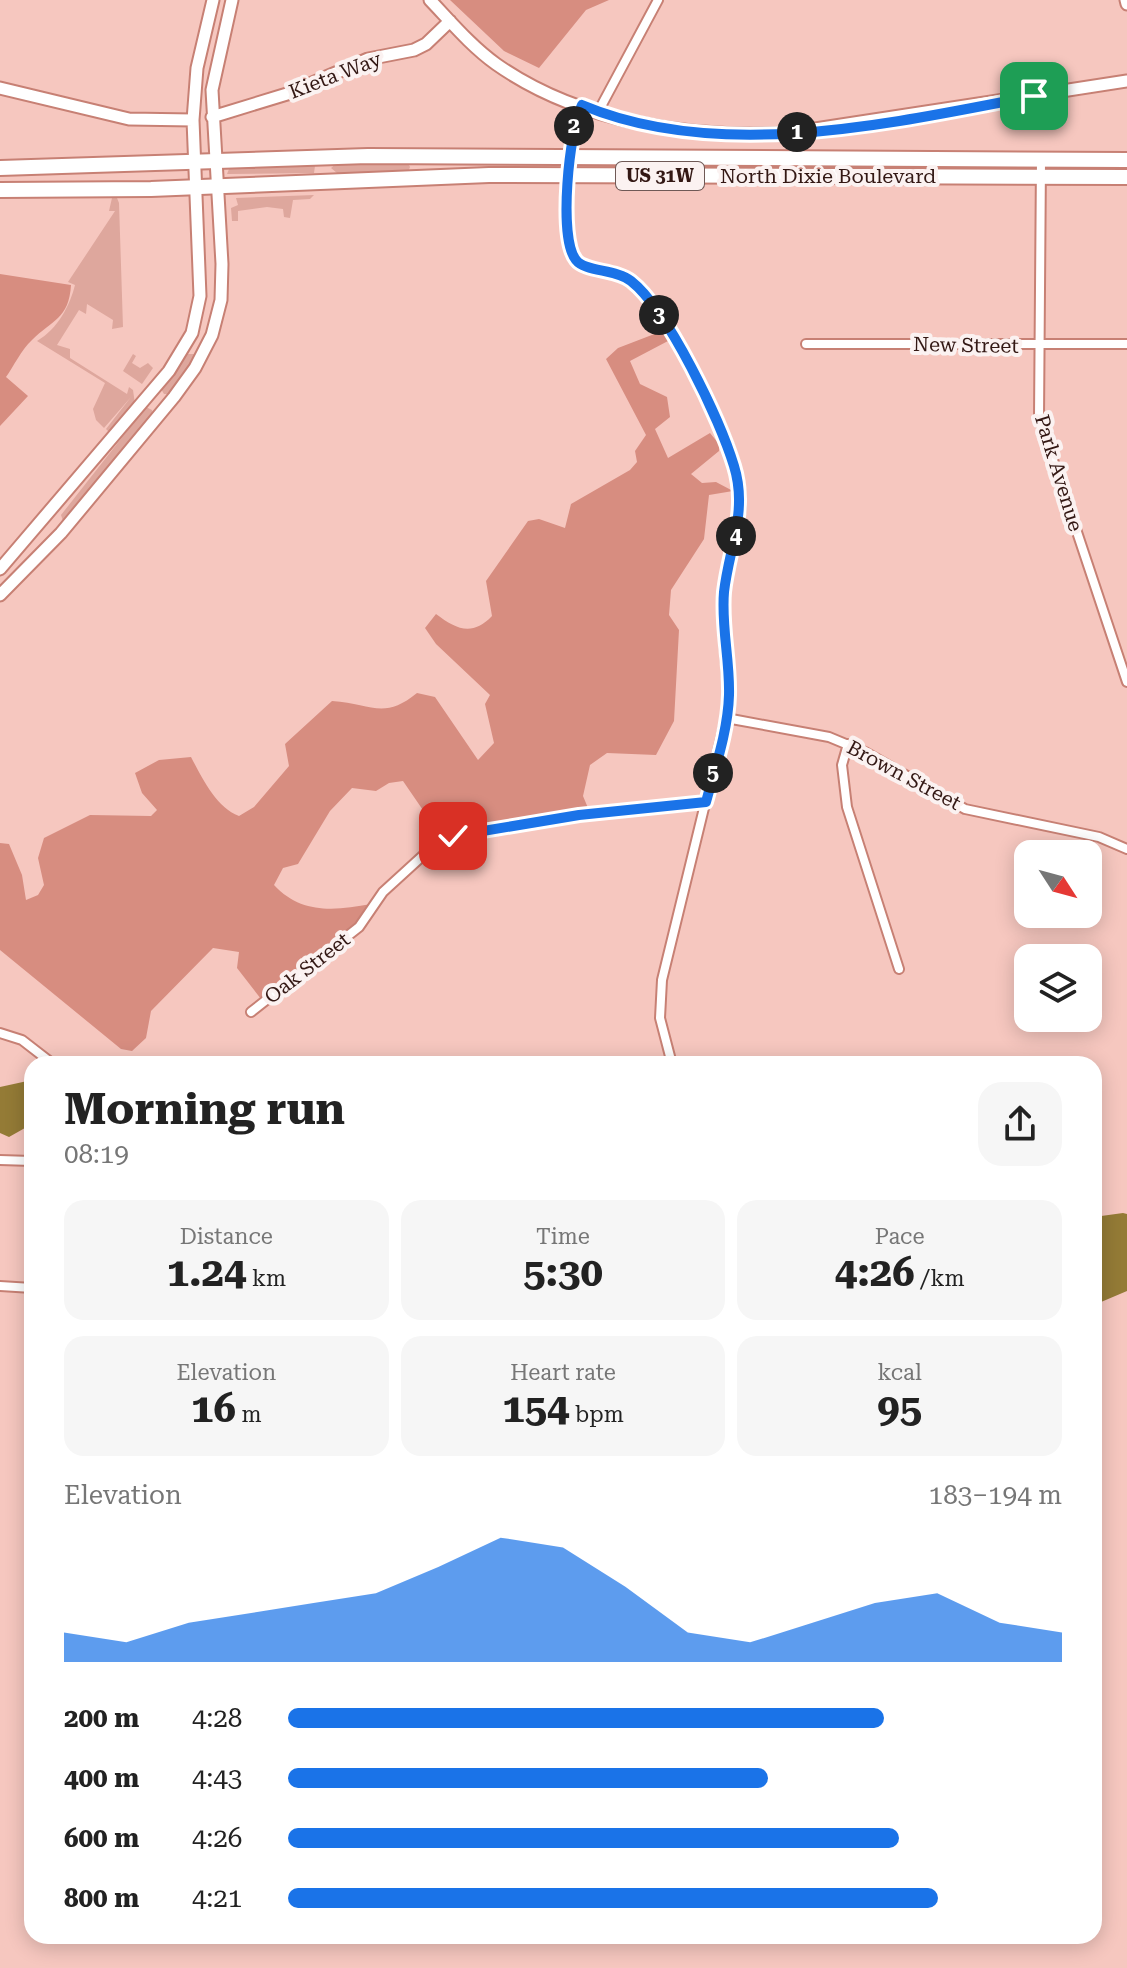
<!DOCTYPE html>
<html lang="en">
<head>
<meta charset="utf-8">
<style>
  :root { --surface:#fff; --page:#f6f6f6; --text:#222; --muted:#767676; --accent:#1a73e8 }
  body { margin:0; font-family:"Roboto Serif",serif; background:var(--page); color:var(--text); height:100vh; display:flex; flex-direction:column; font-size:30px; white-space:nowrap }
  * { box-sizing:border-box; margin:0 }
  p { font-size:26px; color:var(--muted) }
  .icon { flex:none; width:44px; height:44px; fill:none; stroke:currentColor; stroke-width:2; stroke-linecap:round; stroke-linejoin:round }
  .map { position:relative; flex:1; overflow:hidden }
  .sheet { position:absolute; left:24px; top:1056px; width:1078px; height:888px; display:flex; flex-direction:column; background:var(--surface); border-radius:24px; box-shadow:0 4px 20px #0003 }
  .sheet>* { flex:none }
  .needle { width:52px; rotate:126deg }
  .controls { position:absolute; left:1014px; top:840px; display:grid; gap:16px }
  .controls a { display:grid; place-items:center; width:88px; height:88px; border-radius:16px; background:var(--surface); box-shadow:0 4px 20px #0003; font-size:40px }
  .pin { position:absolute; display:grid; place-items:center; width:68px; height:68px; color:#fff; margin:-34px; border-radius:16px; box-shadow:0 4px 12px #0006 }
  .km { position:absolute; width:40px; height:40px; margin:-20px; border-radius:50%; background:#222; color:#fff; font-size:22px; line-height:40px; text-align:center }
  .round { display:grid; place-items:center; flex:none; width:84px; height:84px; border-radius:24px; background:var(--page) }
  .overview { display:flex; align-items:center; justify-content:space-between; height:136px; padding:0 40px }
  h1 { font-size:44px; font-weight:700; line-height:60px }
  .metrics { display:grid; grid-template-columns:repeat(3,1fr); gap:12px; height:136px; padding:8px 40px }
  .metrics div { display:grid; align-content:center; border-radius:20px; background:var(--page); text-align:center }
  .metrics b { font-size:40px; font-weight:700 }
  .metrics small { font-size:22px; font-weight:400 }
  .metrics p { font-size:22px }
  .chart { height:224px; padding:16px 40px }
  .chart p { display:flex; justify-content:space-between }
  .chart svg { width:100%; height:144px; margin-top:8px; fill:var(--accent); opacity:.7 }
  ul { padding:0 40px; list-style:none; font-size:26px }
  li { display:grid; grid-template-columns:128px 96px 1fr; align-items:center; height:60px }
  li i { height:20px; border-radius:10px; background:var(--accent) }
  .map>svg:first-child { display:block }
</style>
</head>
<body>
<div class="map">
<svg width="1127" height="1968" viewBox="0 0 1127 1968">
  <rect width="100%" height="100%" fill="#f6c7bf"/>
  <!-- green -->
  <path fill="#dea79d" d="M337,163H408L410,167L408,172L337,173L331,168Z
    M315,166L314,173L227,174L229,169Z
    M314,195L310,199L293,200L290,218L284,217L283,209L267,207L238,211V221H232L231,208L238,205L236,198Z
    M112,198H117L119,203L123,327L112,329L113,320L87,304L86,314L79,310L57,345L70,349V358L127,394L129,387L133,390L135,404L110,433L106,429L131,397L104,428L96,420L93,409L105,383L37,341C58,329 70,305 75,285L68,282L115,211H109Z
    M133,354L136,356L132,363L140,368L148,363L153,368L142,384L123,371Z
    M187,354H194L196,360L171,394H164L161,389Z
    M146,407L152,410L153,415L63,521L61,515Z"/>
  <!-- forest -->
  <path fill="#d78d80" d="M450,0H609L586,10L539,68L504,51Z
    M0,274L71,285C69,319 52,320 32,340C21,350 14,366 6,377L28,396L0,426Z
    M657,333L666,334L668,341L630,361L640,384L667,397L670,417L655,429L668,458L710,433L719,444V451L691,474L702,483L716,482L733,491L709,495L704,539L671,590L669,615L679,630L674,721L656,755L607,753L590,765L583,796L588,808L446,832L427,816L403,781L389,783L376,791L352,788L330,811L298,864L283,868L274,885C301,914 334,911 371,904L355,925L334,944L261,999L237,968L239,952L213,948L151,1011L146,1038L132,1051L121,1049L0,950V843L9,844L22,875L26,900L38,895L44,885L38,858L44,838L90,815L151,816L157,810L142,793L135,773L159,760L191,757C202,778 216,807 239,816L254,807L289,766L285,744L332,701C372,704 384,720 417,693L435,697L478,760L494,743L485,704L490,695L436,644L425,628L436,614C456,629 472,637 492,616L486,581L528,521L539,519L565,528L571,504L630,470L637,462L635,451L646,435L606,359L618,348Z"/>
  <!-- water -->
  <path fill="#947b36" d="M32,1080V1124L9,1137L0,1133V1087Z
    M1123,1213L1127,1214V1291L1094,1305V1217Z"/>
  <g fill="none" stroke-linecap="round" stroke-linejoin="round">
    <!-- street casing -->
    <g stroke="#c78074" stroke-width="12">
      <path id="street" d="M582,105C567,137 560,222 573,256C583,272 606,267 622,275C635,282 643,293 652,305C683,346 742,450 741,502C740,539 724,573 723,610C722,646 731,682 726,718L662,980L660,1018L672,1064
        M598,112L658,0
        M1041,160L1039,418L1127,682
        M806,344H1127
        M726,718L829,737L865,752L965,809L1099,837L1127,849
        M848,744L842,765L847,807L899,969
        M251,1012L359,927L383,892L440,840L579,815L706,802
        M0,1033L22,1040L53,1064
        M0,1160L32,1161
        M0,1286L32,1288"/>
    </g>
    <!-- secondary casing -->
    <g stroke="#c78074" stroke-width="15">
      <path id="secondary" d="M430,0C451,22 471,46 496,64C580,123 689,138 789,133L1127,81
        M1126,0L1127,4
        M0,88L129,119L193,120
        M212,117L287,94L368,59L414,50L426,44L450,21
        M0,569L169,371L192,333L200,296L193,120L197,68L213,0
        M0,595L61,533L174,397L195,368L212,335L221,300L222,264L212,90L232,0"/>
    </g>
    <!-- highway casing -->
    <g stroke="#c78074" stroke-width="18">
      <path id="highway" d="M0,168L368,156L1127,160
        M0,190L151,189L489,175L1127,177"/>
    </g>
    <!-- street -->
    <use href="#street" stroke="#fff" stroke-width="8"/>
    <!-- secondary -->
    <use href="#secondary" stroke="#fff" stroke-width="11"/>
    <!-- highway -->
    <use href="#highway" stroke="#fff" stroke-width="14"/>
  </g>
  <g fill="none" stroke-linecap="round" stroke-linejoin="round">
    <!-- route casing -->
    <g stroke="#fff" stroke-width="16">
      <path id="route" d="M453,836L579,815L706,802C715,768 728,731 729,695C730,660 721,626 724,592C729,548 748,511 734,466C720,420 668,310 631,281C616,269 585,272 576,260C558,238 569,131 582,105C720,163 893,123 1034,96"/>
    </g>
    <!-- route -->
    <use href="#route" stroke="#1a73e8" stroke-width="10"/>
  </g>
  <g text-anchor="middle" stroke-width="8" stroke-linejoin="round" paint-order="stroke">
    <!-- shield labels -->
    <rect fill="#fbf2f1" stroke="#6f5956" stroke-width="2" x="616" y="162" width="88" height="28" rx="6"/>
    <g font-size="18" font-weight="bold" fill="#331814">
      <text x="660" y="182">US 31W</text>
    </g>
    <!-- street labels -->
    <g font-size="20" fill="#331814" stroke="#fbf2f1">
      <text transform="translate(335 75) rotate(-21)" y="7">Kieta Way</text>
      <text x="828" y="183">North Dixie Boulevard</text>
      <text transform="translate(966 345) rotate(1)" y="7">New Street</text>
      <text transform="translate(1059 473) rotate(73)" y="7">Park Avenue</text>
      <text transform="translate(904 775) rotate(28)" y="7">Brown Street</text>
      <text transform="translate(307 968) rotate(-38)" y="7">Oak Street</text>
    </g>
  </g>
</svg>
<div class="controls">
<a><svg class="needle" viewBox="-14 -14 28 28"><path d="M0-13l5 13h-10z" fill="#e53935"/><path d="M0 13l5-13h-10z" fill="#767676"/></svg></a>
<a><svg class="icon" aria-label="layers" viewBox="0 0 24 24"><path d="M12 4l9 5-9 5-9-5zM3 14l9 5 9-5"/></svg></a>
</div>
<div class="pin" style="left:1034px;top:96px;background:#1e9e55"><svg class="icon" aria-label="arrive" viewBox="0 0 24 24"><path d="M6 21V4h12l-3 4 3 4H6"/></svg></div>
<div class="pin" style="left:453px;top:836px;background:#d93025"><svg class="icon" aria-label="check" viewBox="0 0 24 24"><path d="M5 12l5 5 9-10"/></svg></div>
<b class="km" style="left:797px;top:132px">1</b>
<b class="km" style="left:574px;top:126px">2</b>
<b class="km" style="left:659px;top:315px">3</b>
<b class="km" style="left:736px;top:536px">4</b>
<b class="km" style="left:713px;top:773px">5</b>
<section class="sheet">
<div class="overview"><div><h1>Morning run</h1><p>08:19</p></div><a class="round"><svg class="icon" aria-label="share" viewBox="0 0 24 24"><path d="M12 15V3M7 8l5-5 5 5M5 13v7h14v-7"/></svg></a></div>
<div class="metrics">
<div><p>Distance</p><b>1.24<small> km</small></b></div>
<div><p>Time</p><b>5:30</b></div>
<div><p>Pace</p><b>4:26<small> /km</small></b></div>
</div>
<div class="metrics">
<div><p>Elevation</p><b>16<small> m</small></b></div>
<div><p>Heart rate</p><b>154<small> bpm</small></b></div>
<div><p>kcal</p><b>95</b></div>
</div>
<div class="chart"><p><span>Elevation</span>183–194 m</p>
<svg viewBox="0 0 160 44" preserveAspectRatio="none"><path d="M0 44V35L10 38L20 32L30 29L40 26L50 23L60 15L70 6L80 9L90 21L100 35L110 38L120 32L130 26L140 23L150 32L160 35V44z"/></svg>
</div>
<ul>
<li><b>200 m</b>4:28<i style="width:77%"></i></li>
<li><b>400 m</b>4:43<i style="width:62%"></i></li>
<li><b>600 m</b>4:26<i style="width:79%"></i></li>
<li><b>800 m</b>4:21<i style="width:84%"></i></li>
</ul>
</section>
</div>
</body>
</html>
